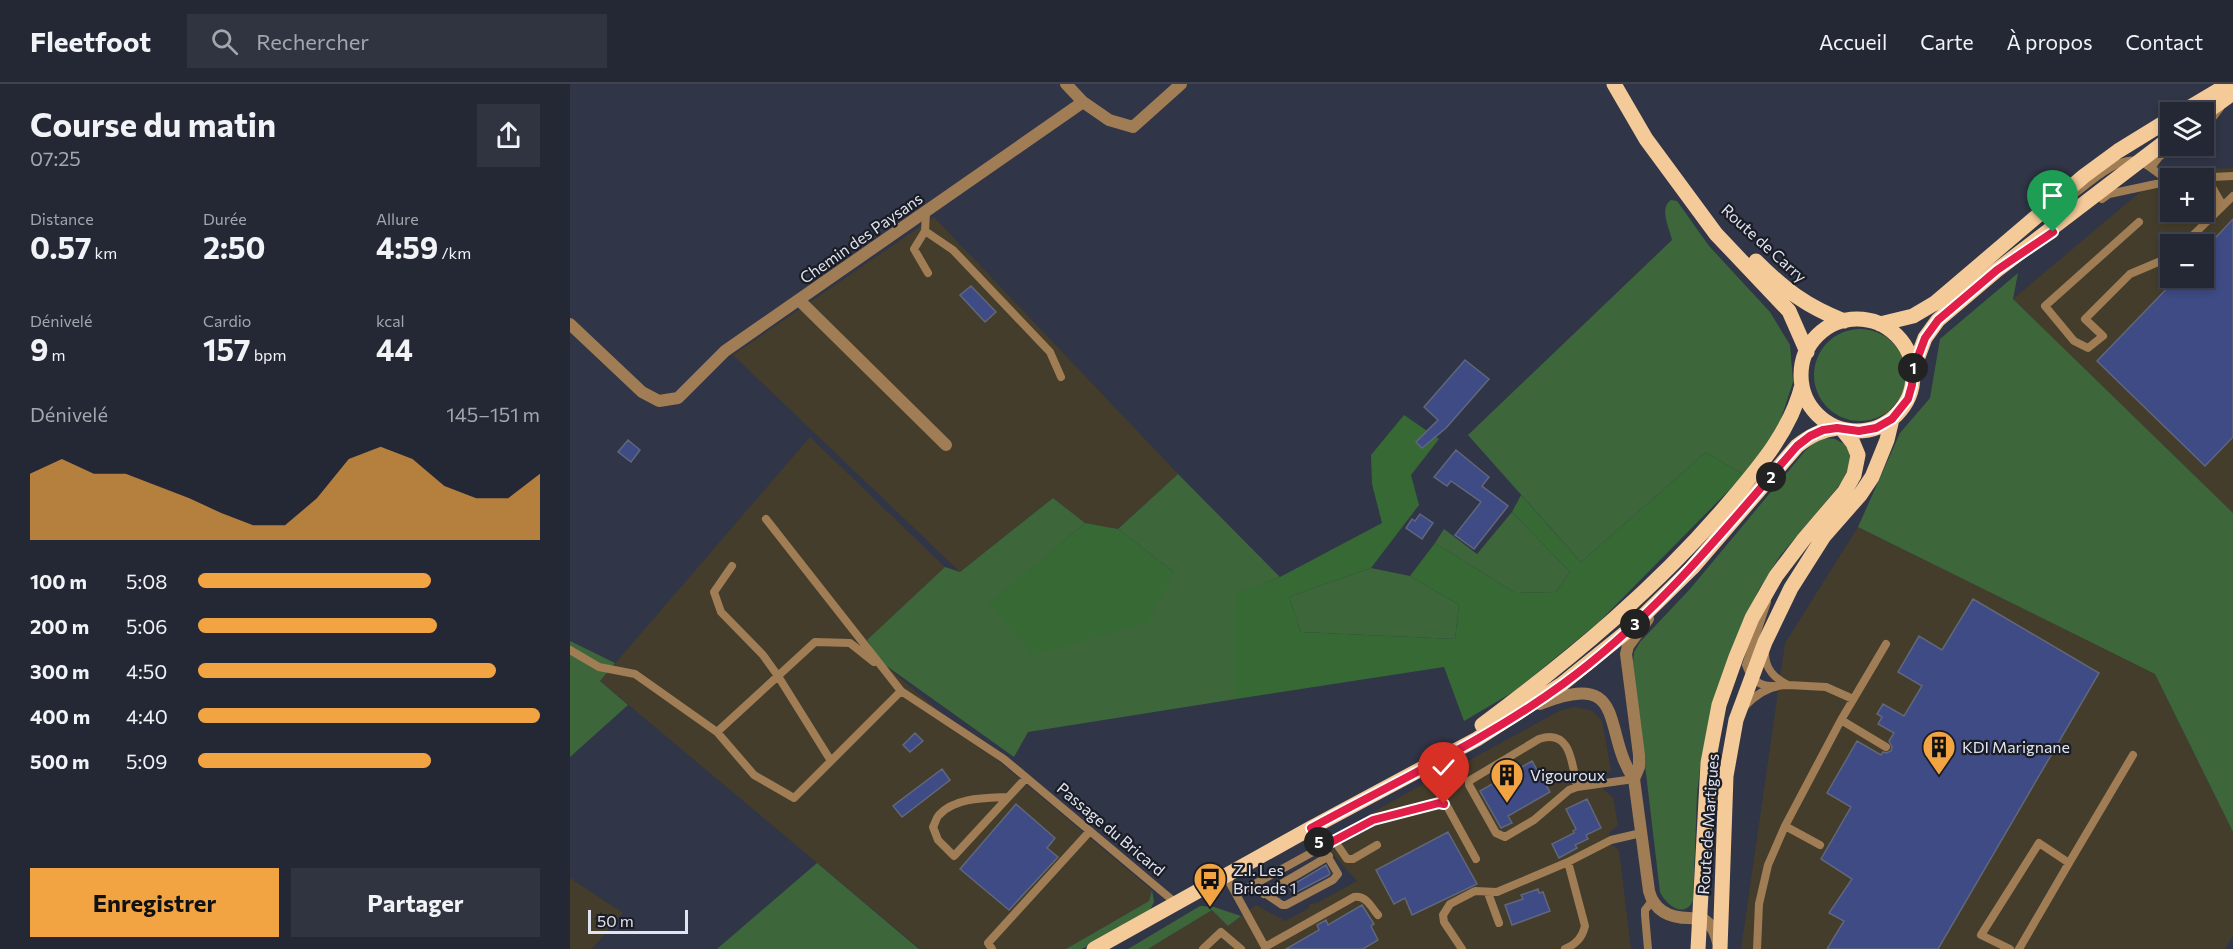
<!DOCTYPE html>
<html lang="fr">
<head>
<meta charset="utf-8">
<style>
  :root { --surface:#242835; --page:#303441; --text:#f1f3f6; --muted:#a3a6ad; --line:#414450; --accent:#f3a442 }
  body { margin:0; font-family:Commissioner,sans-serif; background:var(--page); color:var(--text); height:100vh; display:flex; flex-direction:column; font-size:22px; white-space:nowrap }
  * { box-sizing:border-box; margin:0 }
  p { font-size:20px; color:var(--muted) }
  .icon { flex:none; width:33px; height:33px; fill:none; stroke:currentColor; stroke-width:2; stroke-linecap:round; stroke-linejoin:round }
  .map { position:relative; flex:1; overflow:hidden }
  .drawer { display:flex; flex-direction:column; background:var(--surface); width:570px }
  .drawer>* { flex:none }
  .fabs { position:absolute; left:1590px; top:18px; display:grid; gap:12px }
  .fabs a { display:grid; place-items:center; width:54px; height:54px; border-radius:0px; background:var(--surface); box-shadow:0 3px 9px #0003,0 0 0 2px var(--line); font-size:30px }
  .scale { position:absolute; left:18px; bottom:15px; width:100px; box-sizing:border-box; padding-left:6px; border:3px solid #e1e4f0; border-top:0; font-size:16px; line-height:21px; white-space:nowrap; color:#e1e4f0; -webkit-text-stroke:4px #1a1d25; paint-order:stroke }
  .pin { position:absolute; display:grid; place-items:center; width:51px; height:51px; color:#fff; margin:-62px -26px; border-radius:50% 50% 50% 0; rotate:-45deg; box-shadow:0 0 6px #0007 }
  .pin .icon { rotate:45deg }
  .km { position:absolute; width:30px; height:30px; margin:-15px; border-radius:50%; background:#222; color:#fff; font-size:16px; line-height:30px; text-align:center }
  .round { display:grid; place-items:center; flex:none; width:63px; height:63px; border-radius:0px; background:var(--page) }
  .headline { display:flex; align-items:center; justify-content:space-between; height:102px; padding:0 30px }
  h1 { font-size:33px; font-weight:700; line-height:45px }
  .stats { display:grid; grid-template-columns:repeat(3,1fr); gap:9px; height:102px; padding:6px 30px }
  .stats div { display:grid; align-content:center }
  .stats b { font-size:30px; font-weight:700 }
  .stats small { font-size:16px; font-weight:400 }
  .stats p { font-size:16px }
  .chart { height:168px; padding:12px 30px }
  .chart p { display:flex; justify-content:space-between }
  .chart svg { width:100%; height:108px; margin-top:6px; fill:var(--accent); opacity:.7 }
  .button { display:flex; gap:12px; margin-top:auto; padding:12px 30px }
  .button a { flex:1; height:69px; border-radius:0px; background:var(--accent); color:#111; font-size:24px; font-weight:700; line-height:69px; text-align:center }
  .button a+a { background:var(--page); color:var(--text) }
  ul { padding:0 30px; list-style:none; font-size:20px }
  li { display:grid; grid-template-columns:96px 72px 1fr; align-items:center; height:45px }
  li i { height:15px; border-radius:8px; background:var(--accent) }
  header { display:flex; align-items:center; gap:36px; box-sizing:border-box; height:84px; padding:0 30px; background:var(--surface); border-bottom:2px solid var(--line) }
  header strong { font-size:28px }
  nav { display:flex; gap:33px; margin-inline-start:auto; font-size:21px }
  .search { width:420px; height:54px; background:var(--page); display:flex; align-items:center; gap:15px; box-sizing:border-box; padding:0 21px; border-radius:0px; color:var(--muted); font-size:22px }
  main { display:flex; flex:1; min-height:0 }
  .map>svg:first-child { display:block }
</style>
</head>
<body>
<header>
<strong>Fleetfoot</strong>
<div class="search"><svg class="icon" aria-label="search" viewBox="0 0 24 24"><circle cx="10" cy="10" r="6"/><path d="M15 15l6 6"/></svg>Rechercher</div>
<nav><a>Accueil</a><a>Carte</a><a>À propos</a><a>Contact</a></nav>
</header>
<main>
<section class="drawer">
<div class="headline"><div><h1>Course du matin</h1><p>07:25</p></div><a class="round"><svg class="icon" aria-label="share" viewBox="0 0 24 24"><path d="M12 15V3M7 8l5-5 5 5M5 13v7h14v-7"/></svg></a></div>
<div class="stats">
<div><p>Distance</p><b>0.57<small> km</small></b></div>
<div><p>Durée</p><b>2:50</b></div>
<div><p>Allure</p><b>4:59<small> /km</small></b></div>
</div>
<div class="stats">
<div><p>Dénivelé</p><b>9<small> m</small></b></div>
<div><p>Cardio</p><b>157<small> bpm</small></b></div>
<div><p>kcal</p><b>44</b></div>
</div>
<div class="chart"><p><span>Dénivelé</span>145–151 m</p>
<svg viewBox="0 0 160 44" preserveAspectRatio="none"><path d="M0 44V17L10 11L20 17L30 17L40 22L50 27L60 33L70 38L80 38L90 27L100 11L110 6L120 11L130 22L140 27L150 27L160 17V44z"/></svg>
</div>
<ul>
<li><b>100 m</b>5:08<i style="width:68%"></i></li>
<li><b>200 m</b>5:06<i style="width:70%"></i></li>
<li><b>300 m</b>4:50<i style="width:87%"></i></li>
<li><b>400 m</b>4:40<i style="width:100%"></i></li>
<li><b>500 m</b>5:09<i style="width:68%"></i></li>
</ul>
<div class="button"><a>Enregistrer</a><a>Partager</a></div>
</section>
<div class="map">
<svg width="1663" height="865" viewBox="0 0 1663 865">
  <rect width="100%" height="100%" fill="#303547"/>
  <!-- industrial -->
  <path fill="#443d2b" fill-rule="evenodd" d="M1663,84V429L1443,215L1595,87ZM1600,94H1634V128H1600ZM1600,160H1634V194H1600Z
    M364,133L608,390L548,445L515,439L483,414L390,488L163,271Z
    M240,353L375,483L297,556L311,578L582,806L579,817L496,865H350L30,597Z
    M1288,443L1585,590L1663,748V852L1655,865H1171L1215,559Z
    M1003,623L1021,626L1032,637L1041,686L1032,694L1034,706L1043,713L1048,741L1039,749L1042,761L1049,766L1061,865H578L642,826L658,842L686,821L715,837L738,825L740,820L747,819L787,797L760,767L806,741L800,730L885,682L887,683L989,627Z
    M0,794L53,829L22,865H0Z"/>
  <!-- green -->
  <path fill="#3d673b" d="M1101,116L1107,117L1139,162L1200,228L1220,261L1223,298L1209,341L1174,391L1136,368L1011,478L898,351L1102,156C1099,143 1089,124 1101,116Z
    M1448,189L1443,215L1663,429V748L1585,590L1288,443L1330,349L1360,314L1370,255Z
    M1244 291a46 46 0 1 1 92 0a46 46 0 1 1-92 0Z
    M1255,354L1265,355L1274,360L1280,368L1281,379L1273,397L1210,472L1188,507L1165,560L1131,676L1127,710L1123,817C1114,835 1096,821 1090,808L1063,579L1064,568L1070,558L1120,505L1235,367L1244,359Z
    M608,390L710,493L666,510V615L458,648L444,673L311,578L297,556L375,483L390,488L483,414L515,439L419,520L604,488L548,445Z
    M942,428L1000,488L985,509L944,508L865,459L874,445L907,470Z
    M801,484L840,492L889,521L885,555L731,548L719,513Z
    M0,557L45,579L30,597L58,621L0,673Z
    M247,779L349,865H147Z
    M582,806L584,818L580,826L512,865H496L579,817Z
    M630,822L644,823L671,832L658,842L642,826L578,865H558Z"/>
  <!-- forest -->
  <path fill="#376935" d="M834,331L869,355L841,391L849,421L801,484L719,513L731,548L885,555L889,521L840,492L865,459L944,508L985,509L1000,488L942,428L951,411L1011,478L1136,368L1174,391L1029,538L945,607L894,637L874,583L666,615V509L710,493L812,439L802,400L801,371Z
    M515,439L548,445L604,488L578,538L463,571L419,519Z"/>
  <!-- building -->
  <path fill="#3e4b85" stroke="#61677b" stroke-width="1.5" d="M1663,135V353L1635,382L1527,277L1607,194H1634V166Z
    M401,202L426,228L415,238L390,211Z
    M895,276L919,295L876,344L852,364L846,358L868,336L854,323Z
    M58,356L70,366L61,378L48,368Z
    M886,366L919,393L912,402L938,422L904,465L885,451L911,418L881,397L877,402L864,393Z
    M850,430L863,439L852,455L836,444L842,435L845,437Z
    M1403,515L1529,589L1368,865H1257L1274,837L1259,829L1282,795L1251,775L1281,723L1257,709L1287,657L1311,671L1313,668L1316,669L1321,667L1322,663L1319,657L1324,649L1308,640L1312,633L1307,630L1313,620L1334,632L1352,602L1328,588L1349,552L1372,566Z
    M345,649L353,657L340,668L333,661Z
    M962,677L980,708L938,732L942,739L931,744L910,707Z
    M372,685L380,696L332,733L323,722Z
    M1017,715L1031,744L1016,751L1018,755L1005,761L1007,764L989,774L982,760L1004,749L1003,747L1006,745L996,725Z
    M446,720L485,754L477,764L488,773L439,826L390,785Z
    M878,748L907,800L842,831L835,814L824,820L806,786Z
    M756,781L760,789L759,791L723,810L719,803Z
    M968,805L969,809L973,808L980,827L942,841L935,821L953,815L951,811Z
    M792,821L804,840L801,842L808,856L793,865H716L749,846L747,841L756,836L758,841Z"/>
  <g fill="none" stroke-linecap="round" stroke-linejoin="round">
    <!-- service -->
    <path stroke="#a07d54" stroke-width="8" d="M1634,40L1643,33L1650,24
      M1581,84L1589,73L1605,62
      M1621,94L1663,92
      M1634,96L1642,103L1650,117L1648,126
      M1499,114C1516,102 1546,72 1568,77C1576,78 1590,92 1600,97
      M1532,115L1539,110L1600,97
      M356,129L355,147L383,166L480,268L491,293
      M1569,138L1475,222L1504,257L1518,264L1533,252L1515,235L1560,190L1600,173
      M355,147L344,165L358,189
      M1614,160L1663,112
      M196,435L331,607L434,675L607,820
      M162,482L144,508L151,528L193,571L208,592L261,677
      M1197,518L1176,581C1181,595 1189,603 1204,602
      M0,566L29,583L65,590L147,648
      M304,578L280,559L245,558L147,648L184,691L224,714L331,607
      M1218,601L1256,603L1283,615
      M1174,623C1186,610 1200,601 1218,601C1204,594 1195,585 1195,569
      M1271,636L1316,663
      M1007,703L999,706L964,736L935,753L926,749L899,701V697L969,655C1001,644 1002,680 1007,703L1064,695
      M438,713C417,714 385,713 369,731C366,734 365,740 363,743L368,756L384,772L456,694
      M1215,742L1250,761
      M741,744L752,763L803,736L869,719L877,722L906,775
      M764,756L777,775H783L807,761
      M1499,779L1563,671
      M656,792L695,863L784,813C796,811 801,823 808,831
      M918,809L929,839
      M666,810L683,801L712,821H716L763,796L768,790L752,763L683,801
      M694,810L759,772
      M422,865L418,859L520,747
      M633,865L651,848L671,865
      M892,865L874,838L873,831L880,820L905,807L927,808L998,778L1041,756L1071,749
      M995,865C1006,860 1012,854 1015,842L998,778
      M1078,865L1075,831V826L1082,817
      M1187,865L1189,820L1198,781L1215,742L1271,636L1316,560
      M1440,865L1411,851L1469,759L1499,779L1449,865"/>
    <!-- minor -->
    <path stroke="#a07d54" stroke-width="12" d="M496,0L513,18
      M229,216L376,361
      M0,240L72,308L89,317L108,314L155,267L513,18L539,36L563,43L611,0
      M1078,535L1058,562L1056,570L1069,671V683L1064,695L1079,807C1084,827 1100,834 1119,834C1126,835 1132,833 1137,838C1143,842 1146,851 1148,858
      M970,620C1060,584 1031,648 1064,695"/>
    <!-- primary -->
    <path stroke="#f4ca99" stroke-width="15" d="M1044,0L1076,55L1146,150L1219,227L1237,268
      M1612,28L1659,0
      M1634,30L1663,9
      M1186,177C1215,206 1236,222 1274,237
      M1231 291a56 56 0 1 1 112 0a56 56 0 1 1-112 0Z
      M1310,240L1343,232L1365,219L1514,92L1548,67L1600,35
      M1343,286L1355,254L1368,236L1427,186L1600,54
      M912,641C1002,574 1089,502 1161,416C1191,381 1221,345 1232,301
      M524,865L741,744L907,655L992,600L1060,545L1122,484L1227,362C1240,352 1251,346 1267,344
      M1128,865L1138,679L1149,621L1166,573L1182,534L1206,492L1234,455L1275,407L1284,391L1288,371L1283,359L1272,345
      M1150,865L1156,692L1166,636L1195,558L1221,504L1254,452L1290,411L1302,393L1317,356L1322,335"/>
  </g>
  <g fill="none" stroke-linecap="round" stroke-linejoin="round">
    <!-- route casing -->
    <g stroke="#fff" stroke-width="12">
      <path id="route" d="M874,720L869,719L803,736L752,763L741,744C825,698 915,657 993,600C1084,534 1154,446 1227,362L1240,352L1253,346L1267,344L1289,347L1306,344L1322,335L1338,315L1342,301L1343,286L1355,254L1368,236L1427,186L1483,148"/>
    </g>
    <!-- route -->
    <use href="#route" stroke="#e11d48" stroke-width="8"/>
  </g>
  <!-- icons -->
  <defs>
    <g id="building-pin" transform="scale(1.725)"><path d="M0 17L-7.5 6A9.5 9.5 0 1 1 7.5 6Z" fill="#f3a442" stroke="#1a1d25"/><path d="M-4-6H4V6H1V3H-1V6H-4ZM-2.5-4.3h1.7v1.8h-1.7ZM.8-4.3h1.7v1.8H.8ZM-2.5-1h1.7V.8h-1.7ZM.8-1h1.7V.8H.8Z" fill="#111"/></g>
    <g id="bus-pin" transform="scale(1.725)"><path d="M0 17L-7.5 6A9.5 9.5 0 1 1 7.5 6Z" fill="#f3a442" stroke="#1a1d25"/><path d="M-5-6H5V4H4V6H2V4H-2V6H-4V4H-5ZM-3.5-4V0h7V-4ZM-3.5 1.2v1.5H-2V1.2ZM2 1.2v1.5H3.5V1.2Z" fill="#111"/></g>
  </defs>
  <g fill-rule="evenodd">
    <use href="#building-pin" x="1369" y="663"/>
    <use href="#building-pin" x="937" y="691"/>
    <use href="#bus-pin" x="640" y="795"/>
  </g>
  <g text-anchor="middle" stroke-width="4.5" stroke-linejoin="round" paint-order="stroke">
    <!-- street labels -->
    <g font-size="16" fill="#e1e4f0" stroke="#1a1d25">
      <text transform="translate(291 154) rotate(-35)" y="6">Chemin des Paysans</text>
      <text transform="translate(1194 159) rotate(42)" y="6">Route de Carry</text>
      <text transform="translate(1138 740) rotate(-86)" y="6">Route de Martigues</text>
      <text transform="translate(541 745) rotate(40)" y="6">Passage du Bricard</text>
    </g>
    <!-- poi labels -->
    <g font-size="16" fill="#e1e4f0" stroke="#1a1d25" text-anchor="start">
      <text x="1392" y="669">KDI Marignane</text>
      <text x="960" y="697">Vigouroux</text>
      <text x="663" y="792">Z.I. Les<tspan x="663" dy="18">Bricads 1</tspan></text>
    </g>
  </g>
</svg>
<div class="fabs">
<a><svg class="icon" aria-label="layers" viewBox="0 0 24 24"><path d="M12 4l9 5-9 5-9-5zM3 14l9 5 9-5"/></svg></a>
<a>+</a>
<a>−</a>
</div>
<div class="scale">50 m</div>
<div class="pin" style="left:1483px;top:148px;background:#1e9e55"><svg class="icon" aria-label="arrive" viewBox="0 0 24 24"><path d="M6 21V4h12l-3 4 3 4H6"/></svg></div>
<div class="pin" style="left:874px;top:720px;background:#d93025"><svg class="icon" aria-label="check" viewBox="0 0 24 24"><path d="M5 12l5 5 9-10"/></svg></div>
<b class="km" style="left:1343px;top:284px">1</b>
<b class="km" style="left:1201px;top:393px">2</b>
<b class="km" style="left:1065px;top:540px">3</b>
<b class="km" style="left:749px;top:758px">5</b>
</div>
</main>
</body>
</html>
